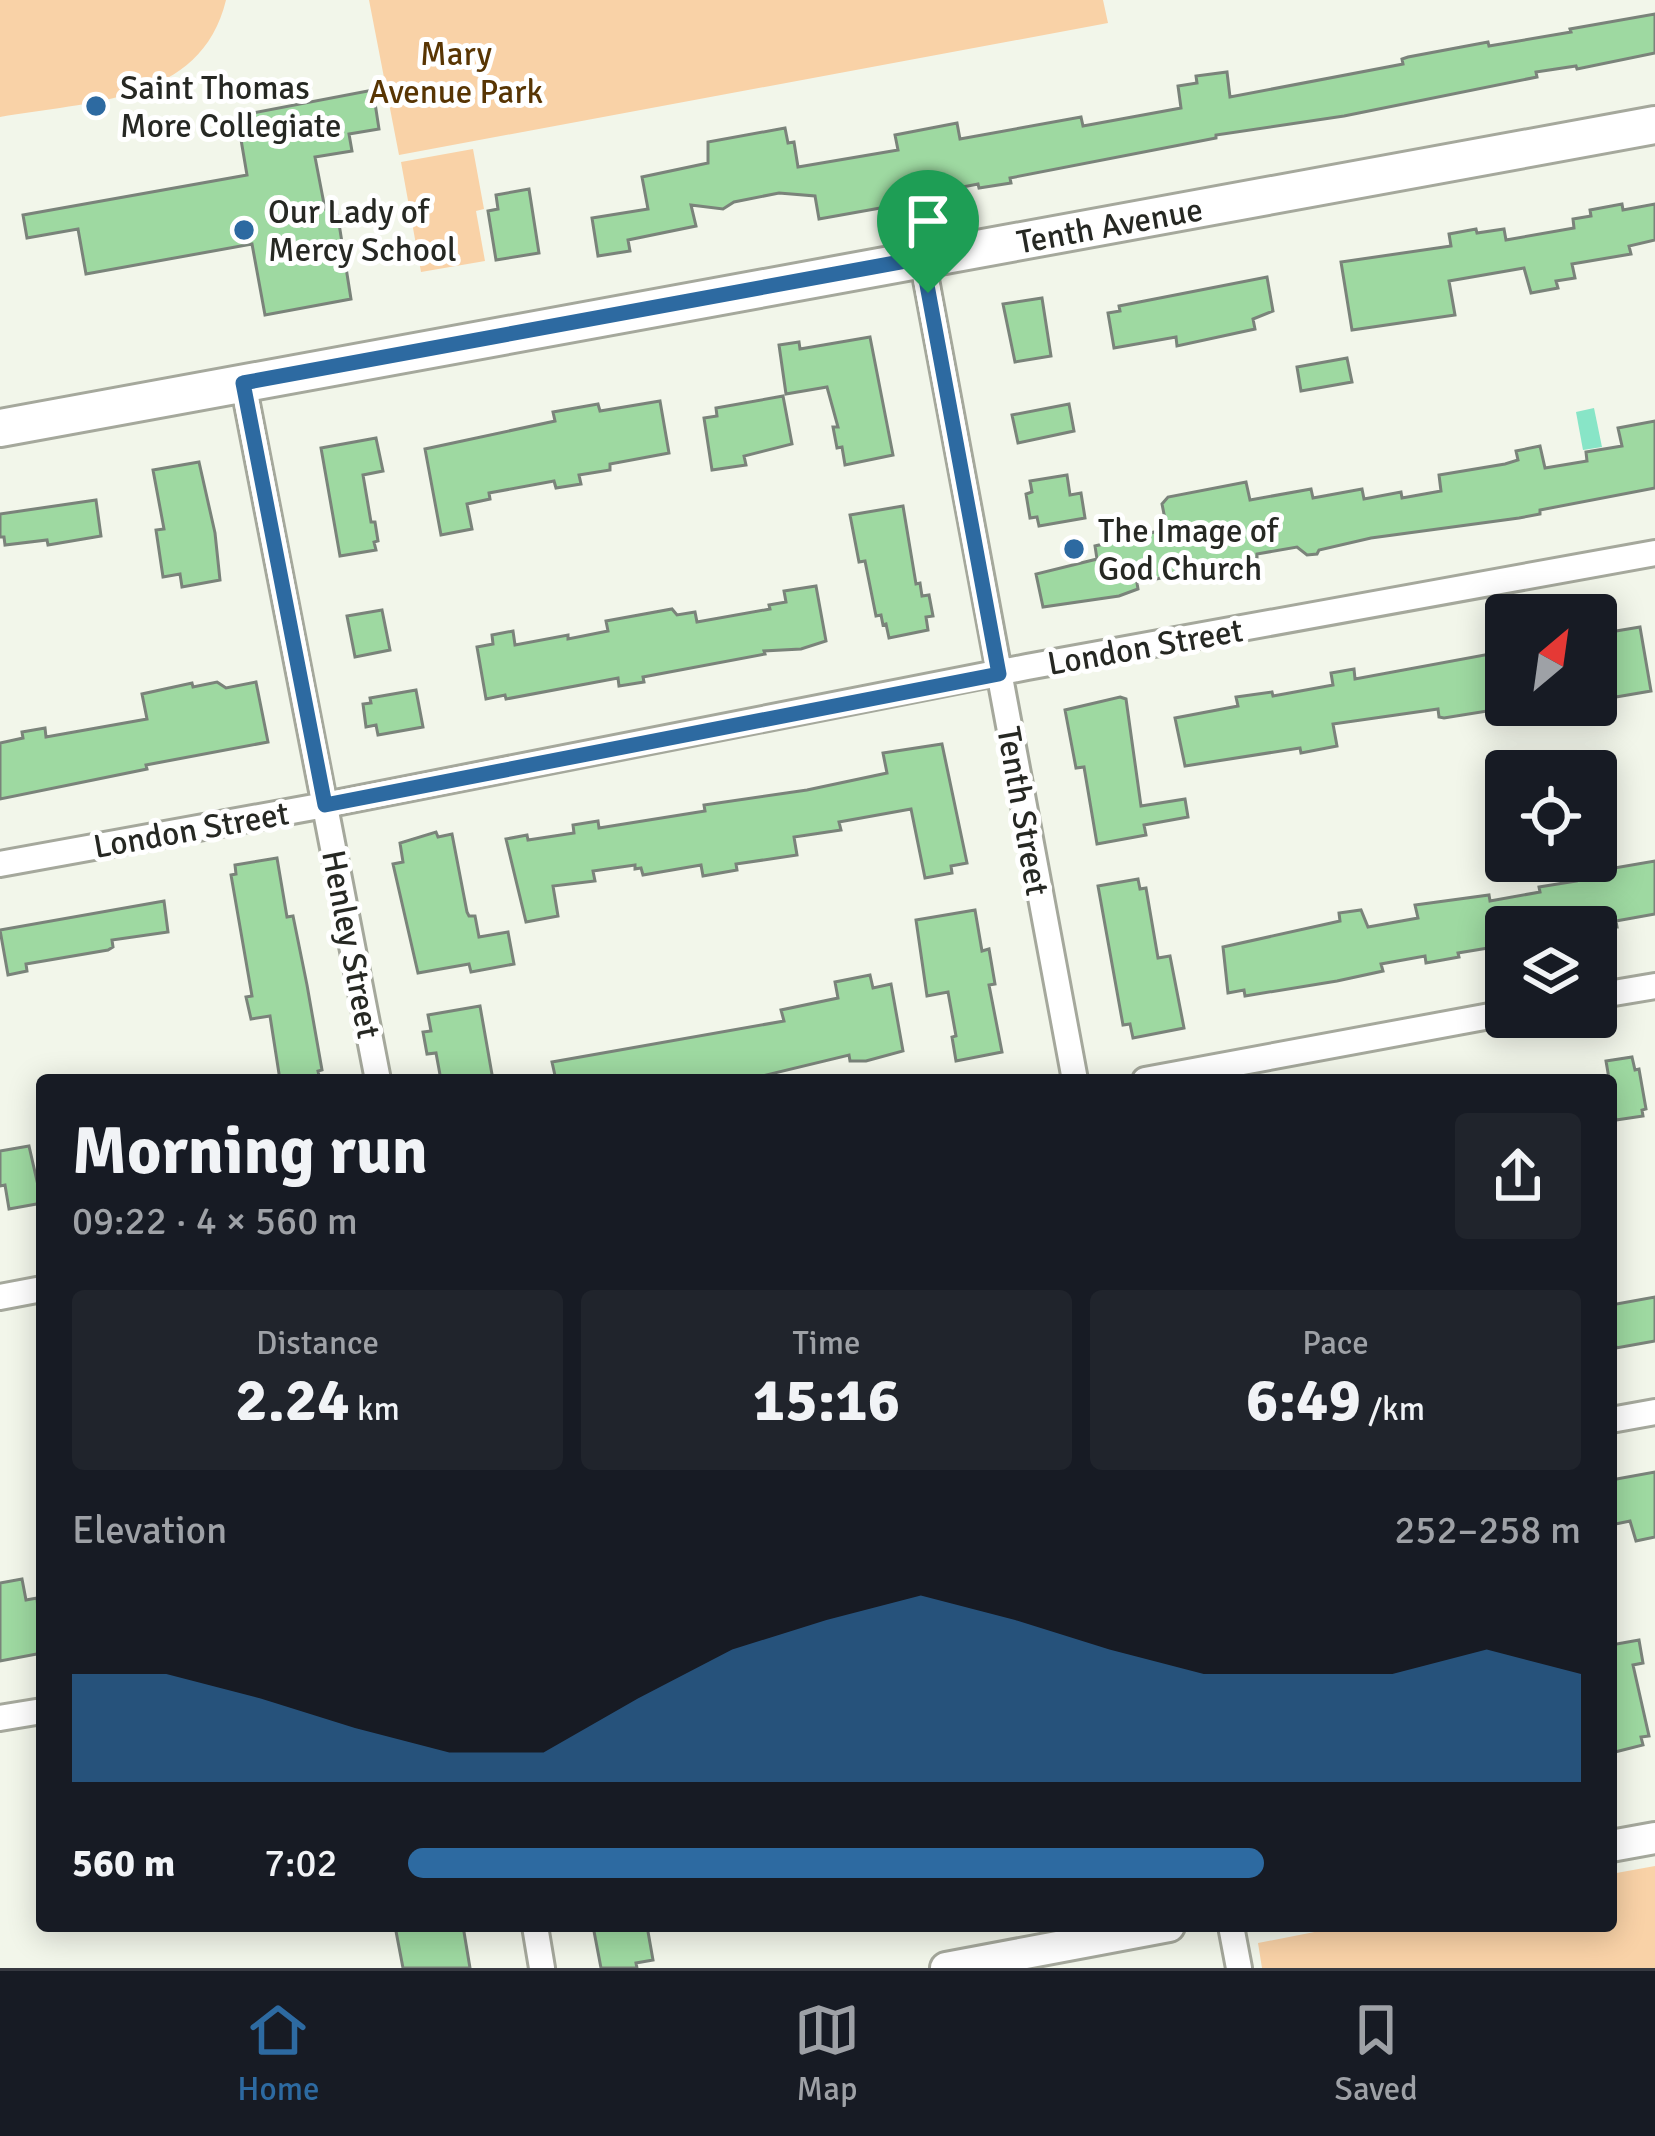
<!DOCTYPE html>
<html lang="en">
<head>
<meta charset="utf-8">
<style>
  :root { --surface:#171b24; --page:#20242c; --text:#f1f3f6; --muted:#9ea1a6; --line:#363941; --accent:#2d6aa1 }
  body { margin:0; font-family:Signika,sans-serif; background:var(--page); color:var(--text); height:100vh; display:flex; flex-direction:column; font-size:45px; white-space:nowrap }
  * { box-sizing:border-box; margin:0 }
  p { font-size:39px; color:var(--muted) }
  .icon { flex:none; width:66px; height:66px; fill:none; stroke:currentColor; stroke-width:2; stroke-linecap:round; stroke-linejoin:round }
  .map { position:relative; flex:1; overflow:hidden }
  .details { position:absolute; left:36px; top:1074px; width:1581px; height:858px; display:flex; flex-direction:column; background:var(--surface); border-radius:12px; box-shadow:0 6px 30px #0003 }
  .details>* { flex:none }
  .needle { width:78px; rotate:29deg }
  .tools { position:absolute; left:1485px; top:594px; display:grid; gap:24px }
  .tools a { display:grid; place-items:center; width:132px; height:132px; border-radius:12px; background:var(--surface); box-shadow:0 6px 30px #0003; font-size:60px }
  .pin { position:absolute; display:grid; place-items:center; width:102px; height:102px; color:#fff; margin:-123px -51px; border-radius:50% 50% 50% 0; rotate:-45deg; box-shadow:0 0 12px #0007 }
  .pin .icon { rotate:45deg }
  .round { display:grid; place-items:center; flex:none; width:126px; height:126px; border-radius:12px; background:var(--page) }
  .headline { display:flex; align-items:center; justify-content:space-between; height:204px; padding:0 36px }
  h1 { font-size:66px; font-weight:800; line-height:90px }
  .figures { display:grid; grid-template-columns:repeat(3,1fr); gap:18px; height:204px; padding:12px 36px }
  .figures div { display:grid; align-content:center; border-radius:12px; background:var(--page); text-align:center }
  .figures b { font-size:60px; font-weight:800 }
  .figures small { font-size:33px; font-weight:400 }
  .figures p { font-size:33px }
  .chart { height:336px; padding:24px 36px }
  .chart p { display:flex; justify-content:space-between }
  .chart svg { width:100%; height:216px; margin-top:12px; fill:var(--accent); opacity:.7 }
  ul { padding:0 36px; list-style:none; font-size:39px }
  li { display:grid; grid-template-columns:192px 144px 1fr; align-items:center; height:90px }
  li i { height:30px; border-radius:15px; background:var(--accent) }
  .menu { display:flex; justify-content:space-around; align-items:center; height:168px; border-top:3px solid var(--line); background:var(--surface); font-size:33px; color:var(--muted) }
  .menu a { display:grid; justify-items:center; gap:6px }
  .menu .active { color:var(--accent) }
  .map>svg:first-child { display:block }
</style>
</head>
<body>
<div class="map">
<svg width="1655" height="1968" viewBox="0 0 1655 1968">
  <rect width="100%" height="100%" fill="#f2f6ea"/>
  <!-- green -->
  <path fill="#f9d2a7" d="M0,0H226C201,104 88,101 0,117Z
    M369,0H1103L1108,23L399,155Z
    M473,149L484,209L476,211L485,261L421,272L401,162Z
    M1655,1866V1968H1262L1258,1943L1345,1926H1611V1874Z"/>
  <!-- water -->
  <path fill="#88e5c7" d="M1594,408L1602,447L1583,450L1576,412Z"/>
  <!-- building -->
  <path fill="#9ed9a1" stroke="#7a837a" stroke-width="3" d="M1655,14V53L1577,69L1576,66L1536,72L1537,77L1344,116L1216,135V138L1010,178L1011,183L979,188L978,184L896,200L897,205L819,219L815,196L779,193L734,202L723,209L691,205L696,226L628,240L630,251L598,256L592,218L648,209L642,177L708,163V142L785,128L788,143L794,142L798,167L898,150L895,135L957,123L960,139L1081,117L1083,126L1181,108L1178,86L1197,83L1196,76L1227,72L1230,97L1403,64L1402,59L1408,57L1488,42L1489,46L1571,32L1570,29Z
    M373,90L379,129L349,134L352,151L315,157L325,209L337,211L351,299L265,315L252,244L86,274L78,229L27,238L23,215L247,175L237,116Z
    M529,189L539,253L496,260L488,211L498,209L496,195Z
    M1622,204L1623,210L1655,204V240L1629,246L1631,254L1572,264L1575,278L1556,281L1558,288L1531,293L1524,268L1449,281L1455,315L1352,330L1341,262L1451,246L1449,234L1476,229L1477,233L1504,229L1506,240L1574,228L1573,219L1591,216L1590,210Z
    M1267,277L1273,311L1253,319L1255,329L1177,346L1176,337L1114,348L1108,313L1120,311L1119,306Z
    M1042,298L1051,356L1015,362L1003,304Z
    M870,337L893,455L845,465L842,447L837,448L833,427H838L827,387L786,394L779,345L799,342L800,349Z
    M1347,358L1352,382L1301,391L1297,367Z
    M783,396L792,444L744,456L746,465L712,470L704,418L717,416L716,408Z
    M660,401L669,453L610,464V470L579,475L581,484L556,488L554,481L489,493L490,499L467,504L472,529L441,535L425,449L555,421L553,412L598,404L600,411Z
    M1069,404L1074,431L1018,443L1012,415Z
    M1655,421V488L1540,510V514L1519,518L1371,538L1319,550L1317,554L1307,555L1297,547L1257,554V558L1137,583L1138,589L1119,596L1043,607L1036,574L1097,559L1095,546L1167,529L1162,504L1168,497L1246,482L1250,500L1311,489L1313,498L1362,489L1364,499L1401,492L1402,498L1441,491L1439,475L1505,464L1518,460L1516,451L1540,446L1545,468L1587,461L1586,452L1622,446L1618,428Z
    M376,438L383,471L363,475L371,522H375L378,541L374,542L376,550L340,556L321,448Z
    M199,462L215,533L220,580L182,587L180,574L163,577L156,530L164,529L153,470Z
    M1067,475L1070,495L1081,493L1085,518L1039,526L1037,517L1030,518L1026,494L1032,492L1030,481Z
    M96,500L101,536L48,545L47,540L5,545L4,537H0V514Z
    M903,506L916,584L920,583L922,596L929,595L933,616L926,617L928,630L889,638L886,624L883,625L881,615L876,616L865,561L859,562L850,515Z
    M816,586L826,641L801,649L764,651L765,654L643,677L644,682L619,686L618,678L506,699L505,695L486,699L477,647L493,644L492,635L513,631L515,645L568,635V639L608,631L606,621L672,609L677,615L695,612L697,622L770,609L769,605L786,602L784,591Z
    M382,610L390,650L355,657L347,616Z
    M1640,627L1651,691L1616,697L1604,633Z
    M1506,651V708L1444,718L1439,717L1438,709L1333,724L1337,746L1301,753L1300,748L1185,766L1175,718L1238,706L1236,697L1272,692L1273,696L1333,685L1331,673L1354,669L1355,679Z
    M217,682L226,688L256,682L268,742L146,765L147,769L0,799V743L23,738L22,732L45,728L46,737L147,719L142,694L192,683L193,687Z
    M416,690L423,727L378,735L376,725L366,727L363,704L371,703L370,698Z
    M1120,697L1126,699L1141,806L1185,799L1188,817L1144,825L1146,835L1097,844L1084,767L1076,768L1065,710Z
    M942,744L967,863L951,866L952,873L925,878L911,809L839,822L841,830L794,837L797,855L736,864L737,870L703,876L701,865L643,875L641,868L635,869V865L593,871L595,881L553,886L558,916L526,922L506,839L527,835L528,840L574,833L573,825L598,821L599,828L705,811L704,805L807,790L887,773L883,753Z
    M436,832L438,837L452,834L467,912L469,916H475L479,937L508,932L514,964L471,972L469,964L418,973L393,864L403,862L400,843Z
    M277,858L287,917L293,916L307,985L322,1070L318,1071L320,1080H280L270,1016L251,1019L246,997L252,996L231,875L236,874L235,865Z
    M1655,861V914L1616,921L1617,927H1506V940L1493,943L1494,947L1458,953L1459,957L1426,963L1425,956L1381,964L1383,971L1337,981L1245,996L1244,990L1228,993L1223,947L1340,921L1339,913L1361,910L1368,927L1418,918L1415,905L1489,895L1490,901L1540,892L1539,887L1576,881L1574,875Z
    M1138,879L1140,889L1146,888L1158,958L1170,956L1184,1028L1133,1038L1130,1024L1123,1025L1098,886Z
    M164,901L168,932L112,940L113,947L108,950L26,964L27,971L8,975L0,930Z
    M975,910L982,951L989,949L995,984L989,985L1002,1052L956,1061L952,1037L956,1036L948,992L927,996L916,920Z
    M870,975L873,988L891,984L903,1051L866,1061H850L849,1055L766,1075L767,1080H556L552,1062L784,1021L781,1010L838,998L835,982Z
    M480,1006L493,1080H441L436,1053L427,1054L423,1032L431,1031L428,1015Z
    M1632,1057L1635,1070L1639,1069L1646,1109L1642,1110L1643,1116L1616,1120L1606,1061Z
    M29,1146L42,1203L9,1209L5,1185L0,1186V1151Z
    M1655,1297V1341L1616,1348L1615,1341H1611V1305Z
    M1655,1472V1537L1636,1541L1630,1521L1611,1525V1480Z
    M22,1579L26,1600L37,1598L42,1653L0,1661V1583Z
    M1639,1640L1643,1663L1633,1665L1649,1736L1641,1737L1643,1745L1611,1753V1645Z
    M395,1926H463L470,1968H403Z
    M593,1926H647L653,1960L636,1963L637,1968H601Z"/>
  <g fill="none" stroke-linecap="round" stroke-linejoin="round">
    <!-- minor casing -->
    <g stroke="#a5a89c" stroke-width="30">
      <path id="minor" d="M922,258L1075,1080
        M243,383L378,1080
        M0,864L325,805L1027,667L1655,553
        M1596,996L1655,986
        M1145,1080L1506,1013
        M0,1297L42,1289
        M1611,1420L1655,1412
        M0,1718L42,1711
        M535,1926L542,1968
        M1231,1926L1239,1968"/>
    </g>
    <!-- tertiary casing -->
    <g stroke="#a5a89c" stroke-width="36">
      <path id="tertiary" d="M1611,1846L1655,1838
        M946,1968L1169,1926"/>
    </g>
    <!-- primary casing -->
    <g stroke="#a5a89c" stroke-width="42">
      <g id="primary">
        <path id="s1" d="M0,428L1655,125"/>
      </g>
    </g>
    <!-- minor -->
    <use href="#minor" stroke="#fff" stroke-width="24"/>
    <!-- tertiary -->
    <use href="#tertiary" stroke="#fff" stroke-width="30"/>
    <!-- primary -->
    <use href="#primary" stroke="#fff" stroke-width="36"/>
  </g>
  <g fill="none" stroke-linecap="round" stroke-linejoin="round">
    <!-- route casing -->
    <g stroke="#fff" stroke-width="24">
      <path id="route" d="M922,258L999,674L325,805L243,383Z"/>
    </g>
    <!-- route -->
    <use href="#route" stroke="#2d6aa1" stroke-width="15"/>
  </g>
  <!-- markers -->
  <g fill="#2d6aa1" stroke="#fff" stroke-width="4.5">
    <circle cx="96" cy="106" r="12"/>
    <circle cx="244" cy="230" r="12"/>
    <circle cx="1074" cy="549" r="12"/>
  </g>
  <g text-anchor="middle" stroke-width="10" stroke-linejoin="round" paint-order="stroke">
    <!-- park labels -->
    <g font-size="33" fill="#583503" stroke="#fff">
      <text x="456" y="65">Mary<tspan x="456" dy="38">Avenue Park</tspan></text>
    </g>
    <!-- poi labels -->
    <g font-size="33" fill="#262823" stroke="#fff" text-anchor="start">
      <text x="120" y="99">Saint Thomas<tspan x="120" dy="38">More Collegiate</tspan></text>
      <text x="268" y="223">Our Lady of<tspan x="268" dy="38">Mercy School</tspan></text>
      <text x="1098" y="542">The Image of<tspan x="1098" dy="38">God Church</tspan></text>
    </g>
    <!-- street labels -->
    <g font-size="33" fill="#262823" stroke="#fff">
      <text dy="12" stroke="none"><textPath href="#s1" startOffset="1128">Tenth Avenue</textPath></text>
      <text transform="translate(1145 646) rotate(-10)" y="12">London Street</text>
      <text transform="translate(1024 811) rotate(80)" y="12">Tenth Street</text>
      <text transform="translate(191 829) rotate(-10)" y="12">London Street</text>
      <text transform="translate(352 944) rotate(79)" y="12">Henley Street</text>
    </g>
  </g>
</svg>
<div class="tools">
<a><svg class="needle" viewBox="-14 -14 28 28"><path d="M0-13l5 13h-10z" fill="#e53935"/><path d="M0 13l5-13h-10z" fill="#9ea1a6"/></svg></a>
<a><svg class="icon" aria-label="locate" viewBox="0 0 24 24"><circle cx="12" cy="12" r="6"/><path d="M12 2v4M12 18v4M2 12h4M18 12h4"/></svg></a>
<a><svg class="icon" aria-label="layers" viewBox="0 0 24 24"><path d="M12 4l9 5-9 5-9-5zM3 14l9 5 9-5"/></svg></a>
</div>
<div class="pin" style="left:928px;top:293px;background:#1e9e55"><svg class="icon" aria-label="arrive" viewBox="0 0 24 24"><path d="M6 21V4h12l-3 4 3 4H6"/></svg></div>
<section class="details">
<div class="headline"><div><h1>Morning run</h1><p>09:22 · 4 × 560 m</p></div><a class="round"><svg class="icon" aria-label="share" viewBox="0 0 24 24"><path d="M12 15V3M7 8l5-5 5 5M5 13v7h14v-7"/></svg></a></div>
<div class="figures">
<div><p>Distance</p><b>2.24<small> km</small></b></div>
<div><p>Time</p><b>15:16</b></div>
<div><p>Pace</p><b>6:49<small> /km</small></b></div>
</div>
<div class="chart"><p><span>Elevation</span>252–258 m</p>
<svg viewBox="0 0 160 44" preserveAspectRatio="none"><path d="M0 44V22L10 22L20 27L30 33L40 38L50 38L60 27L70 17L80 11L90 6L100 11L110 17L120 22L130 22L140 22L150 17L160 22V44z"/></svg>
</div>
<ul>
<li><b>560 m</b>7:02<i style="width:73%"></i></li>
</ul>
</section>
</div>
<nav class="menu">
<a class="active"><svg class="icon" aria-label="home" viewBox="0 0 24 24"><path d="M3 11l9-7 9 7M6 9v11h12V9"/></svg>Home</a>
<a><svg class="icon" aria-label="map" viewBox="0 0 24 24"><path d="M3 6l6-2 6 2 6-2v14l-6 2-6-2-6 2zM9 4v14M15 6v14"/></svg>Map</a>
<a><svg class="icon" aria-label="saved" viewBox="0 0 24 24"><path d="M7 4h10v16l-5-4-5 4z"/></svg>Saved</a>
</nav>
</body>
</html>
